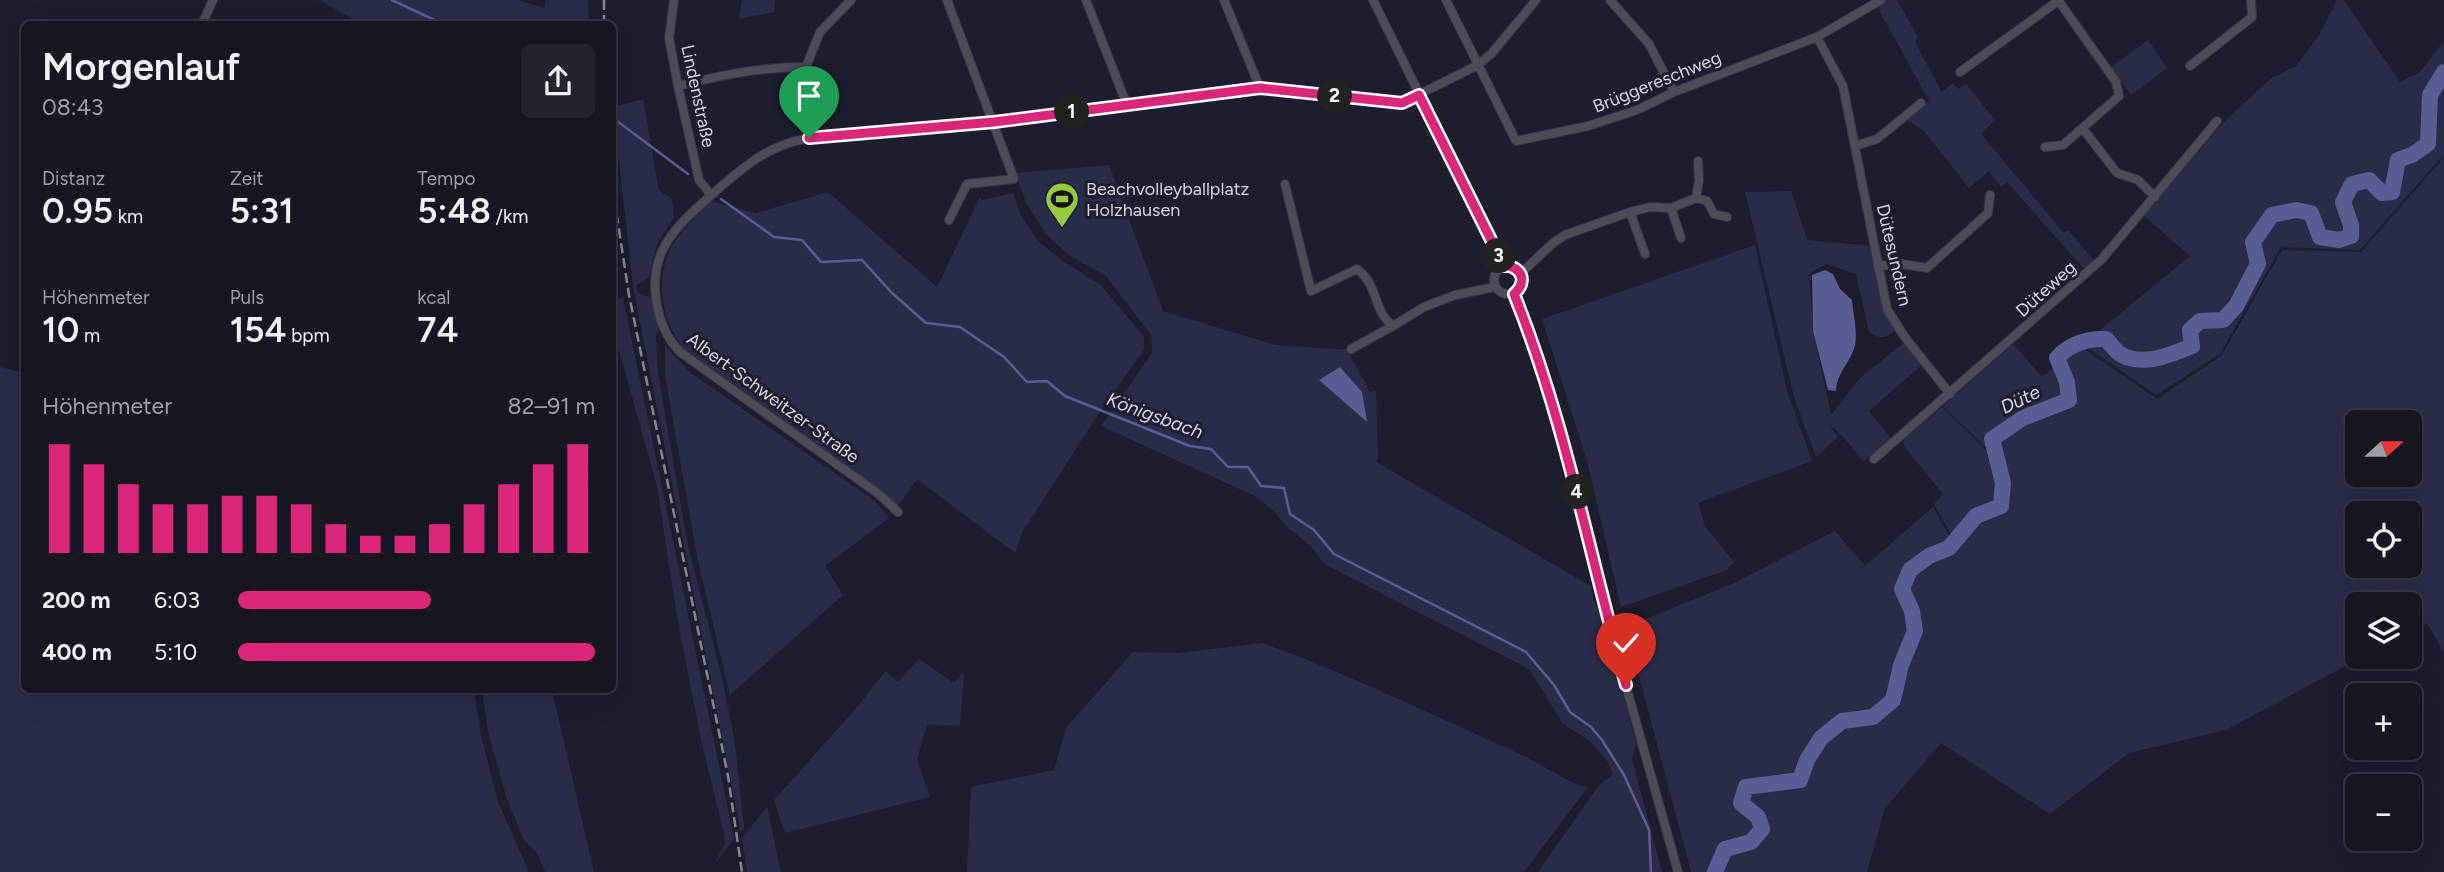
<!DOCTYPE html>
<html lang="de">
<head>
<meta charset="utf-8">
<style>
  :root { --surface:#151622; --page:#22232f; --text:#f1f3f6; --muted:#9d9fa5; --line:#343540; --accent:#db2777 }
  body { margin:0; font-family:Figtree,sans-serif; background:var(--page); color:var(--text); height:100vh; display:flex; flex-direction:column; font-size:26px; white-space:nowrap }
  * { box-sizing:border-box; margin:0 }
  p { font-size:23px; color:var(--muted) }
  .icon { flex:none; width:38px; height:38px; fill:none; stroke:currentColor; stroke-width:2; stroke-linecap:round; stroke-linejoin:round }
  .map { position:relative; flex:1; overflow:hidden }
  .sheet { position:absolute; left:21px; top:21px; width:595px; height:672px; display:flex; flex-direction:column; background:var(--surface); border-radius:10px; box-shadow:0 7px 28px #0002,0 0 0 2px var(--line) }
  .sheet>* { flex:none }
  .needle { width:46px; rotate:69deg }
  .tools { position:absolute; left:2345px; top:410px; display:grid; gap:14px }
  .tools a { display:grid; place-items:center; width:77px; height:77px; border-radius:10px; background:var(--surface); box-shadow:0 7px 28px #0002,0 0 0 2px var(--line); font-size:35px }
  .pin { position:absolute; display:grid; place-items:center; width:60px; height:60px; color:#fff; margin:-72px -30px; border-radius:50% 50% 50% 0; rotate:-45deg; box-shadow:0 0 7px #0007 }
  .pin .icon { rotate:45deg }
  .km { position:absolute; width:35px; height:35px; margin:-18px; border-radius:50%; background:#222; color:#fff; font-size:19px; line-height:35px; text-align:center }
  .round { display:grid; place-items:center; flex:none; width:74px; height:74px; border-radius:10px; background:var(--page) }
  .headline { display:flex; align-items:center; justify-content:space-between; height:119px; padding:0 21px }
  h1 { font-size:38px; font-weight:600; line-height:52px }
  .stats { display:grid; grid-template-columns:repeat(3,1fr); gap:10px; height:119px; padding:7px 21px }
  .stats div { display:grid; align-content:center }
  .stats b { font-size:35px; font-weight:600 }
  .stats small { font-size:19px; font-weight:400 }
  .stats p { font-size:19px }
  .chart { height:196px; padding:14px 21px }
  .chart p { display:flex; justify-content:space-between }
  .chart svg { width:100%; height:126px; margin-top:7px; stroke:var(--accent); stroke-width:6 }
  ul { padding:0 21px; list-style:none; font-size:23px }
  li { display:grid; grid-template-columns:112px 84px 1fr; align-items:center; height:52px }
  li i { height:18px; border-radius:9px; background:var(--accent) }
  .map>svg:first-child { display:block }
</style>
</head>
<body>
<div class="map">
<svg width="2444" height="872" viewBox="0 0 2444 872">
  <rect width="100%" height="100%" fill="#1c1d2d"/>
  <!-- green -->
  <path fill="#292c49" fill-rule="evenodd" d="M319,0H518L544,8L546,0H588L589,24H362Z
    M742,0H775L774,12L739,19Z
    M1884,0H1897L1918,37L1915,42L1942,92L1953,83L1958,89L1966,84L1995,120L1981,134L2063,232L2069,231L2095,262L2086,271L2007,182L2001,187L1989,171L1969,188L1924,131L1907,120L1929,101L1878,8L1885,2Z
    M2337,0H2344L2400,82L2420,72L2444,41V154L2360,250L2281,247L2220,354L2156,395L2083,344L2190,256L2144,216L2222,124L2270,79L2296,66L2318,37Z
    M2148,40L2167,68L2131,95L2111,67Z
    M643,99L659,190L672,199L674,217L657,244L649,277L636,286L638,293L652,298L659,328L656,336L658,374L688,546L722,678L735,743L744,827L741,833L633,287L613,107Z
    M2444,157V653L2427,623L2410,632V604H2357V656H2364L2226,730L2129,753L2050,814L1941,743L1885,808L1867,872H1721L1729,853L1755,846L1769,829L1764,814L1748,801L1749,791L1804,784L1822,749L1843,726L1875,723L1898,703L1907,665L1920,634L1918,612L1908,591L1914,573L1933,559L1953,552L1978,519L2005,507L2008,483L1997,440L2026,420L2073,403L2072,380L2063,359L2080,346L2157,399L2222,355L2282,250L2361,252ZM2357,422H2410V474H2357ZM2357,513H2410V565H2357Z
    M1109,165L1163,311L1275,345L1347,350L1370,392L1376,390L1378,457L1376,462L1591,586L1594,601L1602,612L1636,743L1632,759L1662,872H1538L1597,788L1613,774L1607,761L1590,741L1563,724L1529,669L1324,564L1311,546L1287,527L1273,510L1255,496L1101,426L1152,353L1151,335L1106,276L1067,254L1046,234L1026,203L1016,173Z
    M1791,191L1807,240L1870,246L1882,307L1896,329C1886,339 1881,340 1869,332L1856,274L1826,264L1809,274L1813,331L1831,415L1860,378L1906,341L1923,364L1869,411L1892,440L1863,461L1845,439L1829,424L1838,437L1816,457L1794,397L1745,192Z
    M828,192L937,287L980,197L982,200L1013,193L1021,216L1039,242L1064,262L1101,285L1144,337V350L1099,413L1022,533L1015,553L917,479L898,506L882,491L684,349C663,324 655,283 669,252C675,236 698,215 710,201L756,213Z
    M1755,245L1787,391L1812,461L1698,503L1705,526L1734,562L1727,570L1621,607L1587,461L1542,319Z
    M623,297L734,839L715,863L726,842L702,744L677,617L657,486L613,329V302Z
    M2013,344L2042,377L2056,366L2063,384L2064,398L2020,413L1987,437L1991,453L1943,406Z
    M665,346L691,373L875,501L889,518L825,566L843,595L730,695L697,557L665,375Z
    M0,367L24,373V690H474L481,735L498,802L529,872H0Z
    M1942,407L1997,461L2003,483L2001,506L1976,516L1954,540L1934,504L1943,494L1904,446V439Z
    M1933,507L1951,539C1941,553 1919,551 1907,564C1901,570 1898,582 1895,590L1910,623L1892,668L1886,700L1870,713L1840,716L1817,733L1801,759L1796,776L1743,781L1735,805L1755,821L1758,828L1749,838L1722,847L1710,872H1691L1626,627L1734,583L1835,531L1865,566Z
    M1263,643C1353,676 1439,718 1526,757C1541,764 1575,787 1588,787L1524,872H967L971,787L1054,770L1066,728L1133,652L1178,653Z
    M919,659L954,683L964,672L960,726L927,725L917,759L930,797L785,833L774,800L852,713L886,671L898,682Z
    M482,690H552L594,872H545L537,853L524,840L507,799L488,732Z
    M767,807L781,872H747L742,838Z"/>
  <!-- water -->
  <path fill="#595d93" d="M1825,270L1833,274L1840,289L1852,300C1853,313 1858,333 1855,345C1851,363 1837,371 1836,391L1828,390L1813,331L1812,275Z
    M1340,367L1362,392L1367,422L1319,380Z"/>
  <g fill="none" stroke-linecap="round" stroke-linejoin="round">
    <!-- stream -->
    <path stroke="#595d93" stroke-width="2.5" d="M392,0L443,24
      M613,118L688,174
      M721,199L774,237L802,240L821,262L862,260L891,292L926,323L960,327L1004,357L1027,382L1047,381L1065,396L1190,446L1211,449L1228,467H1248L1261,486L1284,488L1290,514L1314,530L1334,554L1526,652L1554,685L1570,712L1591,727L1602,740L1624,775L1649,830L1651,872"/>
    <!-- river -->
    <path stroke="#595d93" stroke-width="16" d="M1715,872L1725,849L1751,842L1762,829L1758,817L1741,803L1746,787L1800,780L1807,760L1821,738L1842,721L1873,717L1893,700L1901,665L1915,631L1912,611L1902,589L1910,570L1929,556L1949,548L1976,516L2001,506L2003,483L1992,439L2023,418L2069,400L2067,382L2057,358C2069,344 2088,338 2106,339C2111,344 2116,352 2122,355C2144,367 2172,354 2192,346L2190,330L2200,321L2223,320L2236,306L2258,264L2253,242L2272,215L2296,210L2311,213L2320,237L2339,240L2351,236V225L2343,202L2352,184L2369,180L2382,193L2392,192L2398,160L2412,155L2428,144L2430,95L2444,72"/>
    <!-- minor casing -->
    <g stroke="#363746" stroke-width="10">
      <path id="minor" d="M674,0L669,38L678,86L699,180L711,195
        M947,0L1014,179L967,184L949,220
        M1086,0L1127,105
        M1224,0L1260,88
        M1373,0L1504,266
        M1446,0L1516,141L1588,126L1637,110L1674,92L1817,37L1881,0
        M1610,0L1649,44L1674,92
        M202,24L213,0
        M1817,37L1843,86L1887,309L1904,336L1950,394
        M2190,66L2252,17L2251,0
        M1960,72L2058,1
        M678,86C722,75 760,67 806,67
        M2084,130L2117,173L2138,180L2155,197
        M809,138L806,67L820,32L851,0
        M1855,146L1877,139L1921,103
        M2045,147L2063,145L2119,96L2116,82L2058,0
        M1285,184L1311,291L1357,269C1380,287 1372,310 1393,326L1424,307L1455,295L1495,287
        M1696,198L1707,201L1714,214L1727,217
        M1671,208L1681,238
        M1630,212L1645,254
        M1494 280a14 14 0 1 1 28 0a14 14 0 1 1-28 0Z
        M1878,266L1902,264L1927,268L1988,213L1990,195
        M1521,273L1553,243L1565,235L1630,212L1650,207L1671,208L1696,198L1699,181L1698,161
        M1514,294L1527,326L1568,455L1609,625L1678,872
        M1351,349L1393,326
        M1874,459L2102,259L2217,121
        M898,512L880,495L680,352C666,337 661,324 657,305C646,249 680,223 717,190C747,164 769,145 809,138L994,122L1260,88L1402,103L1478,65L1492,53L1536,0"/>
    </g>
    <!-- minor -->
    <use href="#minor" stroke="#4b4c55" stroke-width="8"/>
    <!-- rail -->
    <path stroke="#858694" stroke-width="2.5" stroke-dasharray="10 5" stroke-linecap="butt" d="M604,0V24
      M612,184L629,295L728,776L742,872"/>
  </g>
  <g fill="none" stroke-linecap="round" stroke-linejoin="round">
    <!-- route casing -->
    <g stroke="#fff" stroke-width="14">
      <path id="route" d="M809,138L994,122L1260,88L1402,103L1419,95L1504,266H1510C1525,272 1525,284 1514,294C1565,420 1589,554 1626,685"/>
    </g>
    <!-- route -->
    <use href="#route" stroke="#db2777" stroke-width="9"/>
  </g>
  <!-- icons -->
  <defs>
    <g id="stadium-pin" transform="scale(1.75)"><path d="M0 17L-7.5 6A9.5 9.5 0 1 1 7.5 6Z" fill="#93cd3e" stroke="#1c1d2d"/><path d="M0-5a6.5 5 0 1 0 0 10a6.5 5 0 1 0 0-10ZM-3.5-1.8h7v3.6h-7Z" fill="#111"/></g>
  </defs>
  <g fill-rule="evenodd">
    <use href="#stadium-pin" x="1062" y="199"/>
  </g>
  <g text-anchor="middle" stroke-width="6" stroke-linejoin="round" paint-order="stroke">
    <!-- street labels -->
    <g font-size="18" fill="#d5d6e2" stroke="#1c1d2d">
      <text transform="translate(1657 82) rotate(-22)" y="6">Brüggereschweg</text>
      <text transform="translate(698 96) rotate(78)" y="6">Lindenstraße</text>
      <text transform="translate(1894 255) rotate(77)" y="6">Dütesundern</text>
      <text transform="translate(2046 289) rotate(-42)" y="6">Düteweg</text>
      <text transform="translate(773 398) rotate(36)" y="6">Albert-Schweitzer-Straße</text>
    </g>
    <!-- poi labels -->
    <g font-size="18" fill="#d5d6e2" stroke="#1c1d2d" text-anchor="start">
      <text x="1086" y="195">Beachvolleyballplatz<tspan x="1086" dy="21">Holzhausen</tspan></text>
    </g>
    <!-- water labels -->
    <g font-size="19" font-style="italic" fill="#d3d8f9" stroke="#1c1d2d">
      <text transform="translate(2020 399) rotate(-26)" y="7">Düte</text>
      <text transform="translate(1155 415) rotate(20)" y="7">Königsbach</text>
    </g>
  </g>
</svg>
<div class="tools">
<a><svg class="needle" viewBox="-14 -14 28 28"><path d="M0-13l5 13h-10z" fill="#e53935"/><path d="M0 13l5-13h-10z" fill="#9d9fa5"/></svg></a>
<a><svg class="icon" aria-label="locate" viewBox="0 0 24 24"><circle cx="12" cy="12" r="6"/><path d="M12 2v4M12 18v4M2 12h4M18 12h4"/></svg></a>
<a><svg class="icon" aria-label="layers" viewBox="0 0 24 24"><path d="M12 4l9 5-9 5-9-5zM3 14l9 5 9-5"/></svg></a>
<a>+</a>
<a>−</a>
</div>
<div class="pin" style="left:809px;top:138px;background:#1e9e55"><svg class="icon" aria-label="arrive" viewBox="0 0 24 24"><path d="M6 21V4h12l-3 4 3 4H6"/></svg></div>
<div class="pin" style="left:1626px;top:685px;background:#d93025"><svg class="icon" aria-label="check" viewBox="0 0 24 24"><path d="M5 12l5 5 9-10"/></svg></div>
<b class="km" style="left:1072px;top:112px">1</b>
<b class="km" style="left:1335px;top:96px">2</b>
<b class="km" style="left:1499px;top:256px">3</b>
<b class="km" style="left:1577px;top:492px">4</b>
<section class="sheet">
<div class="headline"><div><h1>Morgenlauf</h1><p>08:43</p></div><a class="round"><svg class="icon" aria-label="share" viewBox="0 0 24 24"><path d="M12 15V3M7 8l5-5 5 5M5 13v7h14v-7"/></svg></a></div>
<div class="stats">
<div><p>Distanz</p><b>0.95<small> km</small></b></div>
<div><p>Zeit</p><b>5:31</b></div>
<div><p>Tempo</p><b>5:48<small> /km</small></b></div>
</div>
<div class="stats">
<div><p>Höhenmeter</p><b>10<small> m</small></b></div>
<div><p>Puls</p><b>154<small> bpm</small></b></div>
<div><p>kcal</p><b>74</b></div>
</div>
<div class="chart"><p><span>Höhenmeter</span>82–91 m</p>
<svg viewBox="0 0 160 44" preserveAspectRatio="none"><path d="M5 44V6M15 44V13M25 44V20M35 44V27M45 44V27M55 44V24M65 44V24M75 44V27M85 44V34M95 44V38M105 44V38M115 44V34M125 44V27M135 44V20M145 44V13M155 44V6"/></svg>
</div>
<ul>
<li><b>200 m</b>6:03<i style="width:54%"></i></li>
<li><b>400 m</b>5:10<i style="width:100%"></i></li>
</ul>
</section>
</div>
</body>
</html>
